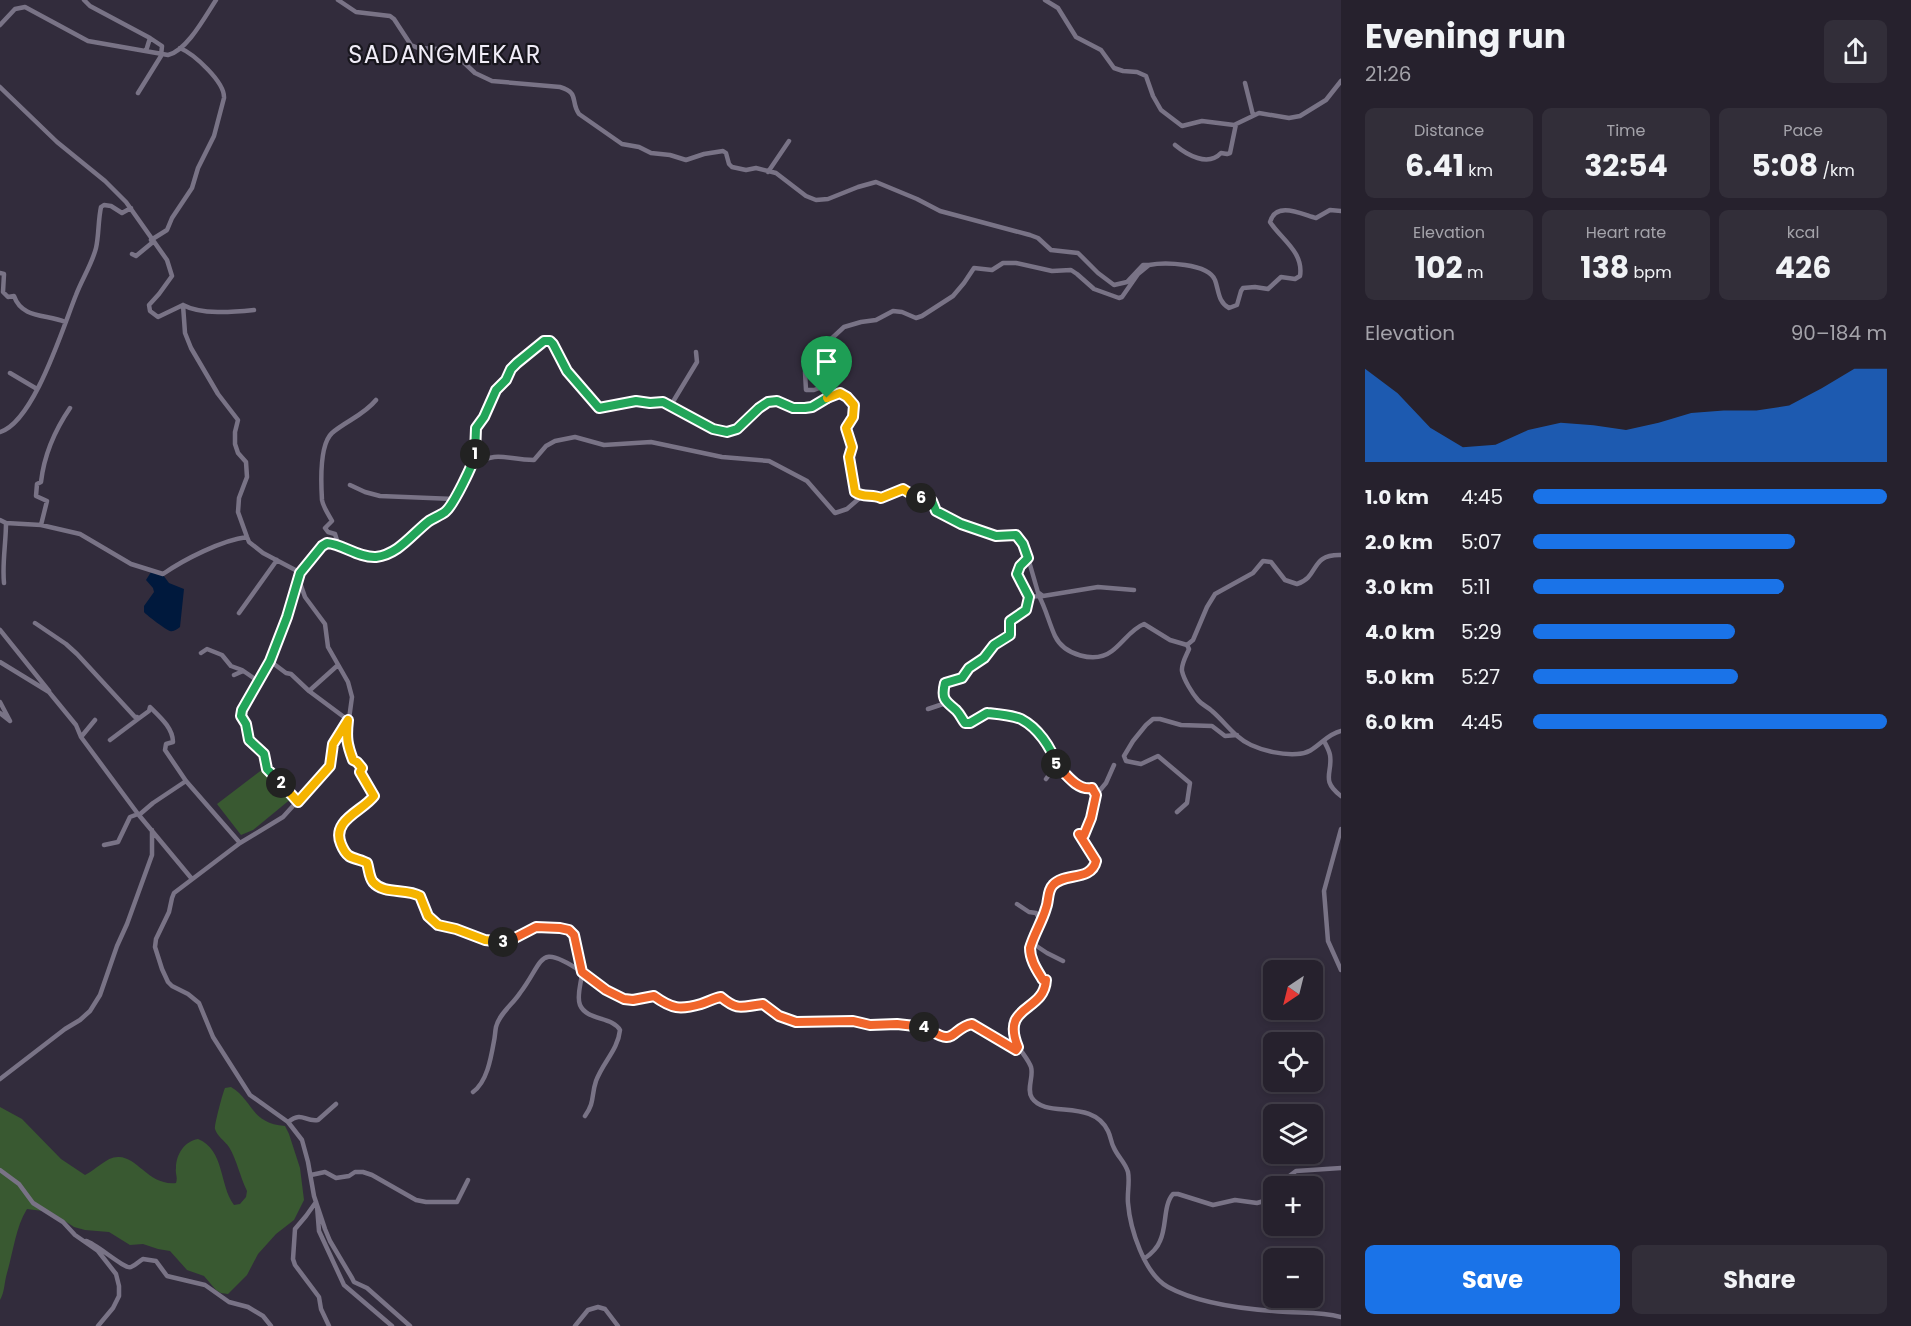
<!DOCTYPE html>
<html lang="en">
<head>
<meta charset="utf-8">
<style>
  :root { --surface:#26212d; --page:#322e39; --text:#f1f3f6; --muted:#a4a3aa; --line:#423e49; --accent:#1a73e8 }
  body { margin:0; font-family:Poppins,sans-serif; background:var(--page); color:var(--text); height:100vh; display:flex; flex-direction:column; font-size:22px; white-space:nowrap }
  * { box-sizing:border-box; margin:0 }
  p { font-size:20px; color:var(--muted) }
  .icon { flex:none; width:33px; height:33px; fill:none; stroke:currentColor; stroke-width:2; stroke-linecap:round; stroke-linejoin:round }
  .map { position:relative; flex:1; overflow:hidden }
  .panel { display:flex; flex-direction:column; background:var(--surface); width:570px }
  .panel>* { flex:none }
  .needle { width:39px; rotate:215deg }
  .fabs { position:absolute; left:1263px; top:960px; display:grid; gap:12px }
  .fabs a { display:grid; place-items:center; width:60px; height:60px; border-radius:9px; background:var(--surface); box-shadow:0 3px 9px #0003,0 0 0 2px var(--line); font-size:30px }
  .pin { position:absolute; display:grid; place-items:center; width:51px; height:51px; color:#fff; margin:-62px -26px; border-radius:50% 50% 50% 0; rotate:-45deg; box-shadow:0 0 6px #0007 }
  .pin .icon { rotate:45deg }
  .km { position:absolute; width:30px; height:30px; margin:-15px; border-radius:50%; background:#222; color:#fff; font-size:16px; line-height:30px; text-align:center }
  .round { display:grid; place-items:center; flex:none; width:63px; height:63px; border-radius:9px; background:var(--page) }
  .head { display:flex; align-items:center; justify-content:space-between; height:102px; padding:0 24px }
  h1 { font-size:33px; font-weight:700; line-height:45px }
  .stats { display:grid; grid-template-columns:repeat(3,1fr); gap:9px; height:102px; padding:6px 24px }
  .stats div { display:grid; align-content:center; border-radius:9px; background:var(--page); text-align:center }
  .stats b { font-size:30px; font-weight:700 }
  .stats small { font-size:16px; font-weight:400 }
  .stats p { font-size:16px }
  .chart { height:168px; padding:12px 24px }
  .chart p { display:flex; justify-content:space-between }
  .chart svg { width:100%; height:108px; margin-top:6px; fill:var(--accent); opacity:.7 }
  .cta { display:flex; gap:12px; margin-top:auto; padding:12px 24px }
  .cta a { flex:1; height:69px; border-radius:9px; background:var(--accent); color:#fff; font-size:24px; font-weight:700; line-height:69px; text-align:center }
  .cta a+a { background:var(--page); color:var(--text) }
  ul { padding:0 24px; list-style:none; font-size:20px }
  li { display:grid; grid-template-columns:96px 72px 1fr; align-items:center; height:45px }
  li i { height:15px; border-radius:8px; background:var(--accent) }
  main { display:flex; flex:1; min-height:0 }
  .map>svg:first-child { display:block }
</style>
</head>
<body>
<main>
<div class="map">
<svg width="1341" height="1326" viewBox="0 0 1341 1326">
  <rect width="100%" height="100%" fill="#322c3c"/>
  <!-- green -->
  <path fill="#395931" d="M263,769H265L292,798L253,830L241,835L217,804Z
    M231,1087C254,1101 250,1123 285,1126L289,1134L300,1168L304,1200L294,1220L276,1234L258,1254L247,1275L228,1294L221,1293L216,1290L204,1276L187,1270L170,1251L158,1249L143,1244L130,1245L109,1232L85,1230L74,1227L51,1212L27,1209C16,1226 13,1253 7,1273C4,1283 5,1291 0,1300V1107L22,1119L61,1159L85,1175C96,1170 106,1157 118,1157C137,1156 149,1186 176,1183C178,1177 175,1174 176,1168C176,1154 185,1141 198,1139C225,1150 219,1185 234,1205L240,1204L246,1197L247,1191C240,1177 237,1160 229,1147C225,1141 217,1136 215,1129C214,1126 223,1092 225,1088Z"/>
  <!-- water -->
  <path fill="#00193d" d="M151,572L163,575L169,583L184,589L180,627C177,629 174,632 170,631C168,631 146,615 144,612V606L154,592L153,588L146,580Z"/>
  <g fill="none" stroke-linecap="round" stroke-linejoin="round">
    <!-- minor -->
    <path stroke="#797386" stroke-width="4.5" d="M84,0L90,6L150,38L146,51
      M338,0L356,12L390,16L394,19L411,45L418,48L438,49L449,51L458,57L475,73L492,81L560,87C580,93 570,101 579,114L622,144L639,147L651,153L670,155L686,160L704,154L723,151L726,153L729,164L732,167L746,170L756,168L776,173L806,196L816,200L828,199L858,187L876,182L917,199L940,211L1030,235L1038,238L1051,250L1078,253L1098,273L1114,285L1127,282L1143,265H1149
      M1045,0L1058,8L1076,37L1101,50L1114,68L1123,71L1137,72L1146,76L1153,96L1161,110L1182,126L1202,121L1234,125L1259,113L1289,118L1300,116L1326,100L1341,81
      M0,25L15,9L25,7L88,41L168,55C187,51 206,15 216,0
      M1245,83L1253,115
      M0,87L57,142L105,181L126,202L167,260L172,276L159,294L149,305L150,311L158,317L183,305L185,333L191,348L218,394L238,420L235,432V444L238,453L246,462L247,477L239,498L238,512L247,537L249,542L263,553L301,573
      M138,93L161,56L162,46L150,38
      M1175,145C1187,155 1208,167 1221,153L1227,154L1230,153L1236,124
      M768,172L789,141
      M151,240L167,230L172,218L192,188L198,168L214,136L224,98C225,82 194,54 180,48
      M132,254L136,256L153,242
      M0,273L4,274L3,292L8,297L14,296C22,319 47,314 65,322
      M183,305C201,315 234,312 254,310
      M10,373L37,389
      M827,398L832,389L830,384L814,390H806L805,372L830,340L844,327L861,322L876,320L893,311L902,312L916,318L922,316L953,296L964,283L974,268L992,270L1003,263H1016L1052,271L1071,270L1077,274L1094,289L1119,298L1122,297L1138,274L1149,265C1164,262 1208,263 1215,280C1219,291 1218,302 1229,308L1237,305L1241,291L1243,288L1255,287L1268,289L1281,277L1295,279L1300,276C1304,252 1281,239 1270,222C1276,201 1301,214 1316,218L1330,210L1341,211
      M671,405L697,362L696,352
      M0,432C34,422 63,327 76,295C82,279 92,264 96,248C99,235 98,221 101,207L104,205L111,206L122,213L131,208
      M472,465C499,450 506,460 534,460L546,446L555,441L575,437L604,445L651,442L722,457L769,461L807,481L835,513L847,509L862,496L874,495L883,498L903,489L916,497L931,499L936,511L949,518L996,536L1016,535L1024,544L1039,596L1029,597L1025,613L1010,621L1012,633L1010,635L994,645L984,658L972,665L962,678L946,683C939,699 947,701 957,711C960,714 962,719 965,723C974,724 978,716 986,713C990,712 1013,717 1018,718C1031,723 1041,735 1048,746C1052,752 1055,762 1058,766C1066,775 1079,791 1091,788L1096,795L1091,818L1084,835L1079,834L1095,857V865C1082,882 1066,873 1054,884C1048,890 1049,899 1047,906C1043,921 1027,939 1031,955C1032,963 1039,972 1043,980H1046C1044,1008 1008,1006 1014,1035C1016,1048 1027,1056 1031,1067C1034,1077 1026,1089 1032,1098C1046,1119 1092,1098 1108,1131C1111,1137 1111,1143 1114,1148C1118,1157 1125,1162 1128,1172C1130,1182 1127,1193 1128,1203C1130,1228 1144,1274 1168,1287C1199,1304 1252,1310 1287,1312C1306,1313 1323,1312 1341,1317
      M350,485L365,492L380,496L454,499
      M0,520L6,523L41,525L80,534L131,564L163,574C183,560 222,540 247,537
      M41,525L47,501L36,496L37,484L41,482C44,456 55,430 70,408
      M339,547L335,534L328,532L325,528L332,521C329,515 323,507 322,500C321,484 319,445 332,433C346,421 364,415 376,400
      M1028,558L1020,566L1017,574L1029,597
      M4,583C2,563 6,543 6,523
      M1039,593L1043,596L1098,587L1134,590
      M1039,596C1046,609 1049,623 1055,636C1064,655 1095,664 1112,651C1123,643 1131,629 1144,624L1170,640L1187,645L1189,649C1186,656 1181,664 1182,671C1184,680 1192,693 1198,700C1202,705 1208,707 1212,711C1225,722 1235,738 1251,745C1264,751 1282,755 1297,754C1316,754 1323,735 1341,731
      M239,613L277,560
      M35,623L66,644L77,654L135,717H137L138,719L149,711L150,707C160,717 173,728 173,742L166,744L165,750L186,781L240,843
      M0,630L49,691
      M1187,645L1193,640L1207,607L1215,594L1253,573L1263,561L1271,562L1285,580L1297,584C1320,577 1309,554 1341,555
      M201,653L207,649L222,655L231,666L242,670L258,681
      M270,661L286,673L291,674L309,691L348,720L346,740L353,760L357,762L362,768L360,772L374,794L373,798C358,810 332,824 341,845C343,849 345,854 350,856C355,860 362,860 367,863C369,869 369,877 373,882C384,895 406,888 420,896L428,916L434,923L496,942L510,941L536,927L560,928L569,930L574,935L582,972L606,989L625,1000H633L654,996C672,1009 680,1010 701,1004C708,1002 714,998 721,997C739,1012 742,1005 763,1004L779,1016L794,1022L853,1021L870,1025L886,1026L897,1024L921,1027L945,1038L953,1036L962,1027L972,1025L1016,1050L1018,1048
      M0,662L49,692L76,725L81,737L138,814L192,879
      M234,675L243,671
      M309,691L338,665
      M0,702L10,721L0,713
      M928,709L946,703
      M81,737L95,720
      M110,740L138,719
      M1324,741C1326,745 1329,750 1330,755C1333,773 1320,780 1341,796
      M1046,779L1057,764
      M1096,795L1106,783L1114,765
      M298,802L268,769L265,755L250,740L246,724L241,715L242,710L270,661L299,580
      M1177,812L1187,803L1190,783L1158,756L1141,764L1126,761L1124,756L1133,741L1146,725L1153,719H1160L1181,725L1212,726L1225,736L1237,735
      M139,815L153,803L186,781
      M1341,829L1324,891L1328,941L1341,970
      M104,845L118,842L130,817L138,814
      M1017,904L1029,912L1036,913L1041,921
      M1032,943L1047,953L1063,961
      M0,1079L65,1029L80,1020L90,1011L100,995L117,946L127,924L152,855V830
      M473,1092C487,1082 491,1058 494,1041C495,1037 495,1032 496,1027C499,1014 513,1004 520,993C545,960 537,942 582,972C582,981 576,996 580,1005C587,1021 612,1016 620,1030C618,1050 603,1062 596,1081C591,1096 595,1102 585,1116
      M288,1122C303,1111 304,1122 318,1120L336,1104
      M0,1170L19,1184L33,1203L63,1222L75,1235L98,1251L116,1274L119,1286V1296L113,1308L98,1326
      M311,1175L325,1172L336,1178L349,1176L355,1172H363L372,1175L416,1200L426,1202H457L468,1180
      M1282,1186L1288,1177L1296,1171L1341,1168
      M316,1202L306,1216L295,1229L293,1259L295,1265L319,1297L321,1309L329,1326
      M317,1206L319,1231L344,1285L392,1326
      M86,1241C97,1244 125,1270 131,1267C136,1265 139,1261 143,1259L156,1261L167,1276L205,1285L229,1302L248,1307L263,1316L271,1326
      M1144,1259C1151,1254 1157,1249 1160,1241C1167,1227 1163,1205 1173,1194H1178L1213,1205L1235,1200L1257,1203L1274,1198
      M410,1326L367,1288L354,1282L352,1278L330,1241L325,1229L314,1196L308,1162L302,1140L288,1122L250,1095L213,1037L199,1003L188,994L172,986L168,982L162,969L155,947L156,939L169,912L172,898L174,893L240,843L283,817L331,764L333,744L349,719L352,697L348,682L328,647L325,624L305,597L299,580L301,573L305,566L322,546L327,543L362,555L377,556L388,554L401,547L428,522L446,511L472,465L475,457V430L484,417L496,390L506,380L511,369L517,363L544,341H550L557,349L567,371L597,407L637,401L650,403L663,402L713,429C743,440 745,413 767,403C779,397 791,410 807,408C815,407 820,401 827,398C832,396 836,395 840,394L847,397L854,405L853,417L846,428L852,447L849,457L855,492L862,496
      M575,1326L588,1310L598,1307L605,1309L618,1326"/>
  </g>
  <g fill="none" stroke-linecap="round" stroke-linejoin="round">
    <!-- split-1 casing -->
    <g stroke="#fff" stroke-width="12">
      <path id="split-1" d="M475,454L476,428L484,417L496,390L506,380L511,369L517,363L544,341H550L553,344L567,371L599,408L636,401L650,403L663,402L713,429L727,432L737,429L759,408L768,402L777,401L793,408H805L812,407L827,398"/>
    </g>
    <!-- split-2 casing -->
    <g stroke="#fff" stroke-width="12">
      <path id="split-2" d="M281,783L267,769L264,754L249,740L246,724L241,716L242,710L270,661L287,617L300,573L322,546L327,543C343,544 358,558 376,557C399,554 412,534 429,521C434,518 441,515 445,512C453,506 474,463 475,454"/>
    </g>
    <!-- split-3 casing -->
    <g stroke="#fff" stroke-width="12">
      <path id="split-3" d="M281,783L298,802L330,766L333,744L348,720C346,738 347,744 353,760L357,762L362,768L360,772L374,796C363,811 331,820 341,844C343,849 345,853 349,856C354,859 362,860 367,863C369,869 369,877 373,882C384,895 406,888 420,896L428,916L438,925L456,929L485,940L503,942"/>
    </g>
    <!-- split-4 casing -->
    <g stroke="#fff" stroke-width="12">
      <path id="split-4" d="M503,942L511,940L536,927L560,928L569,930L574,935L582,972L606,990L624,999L633,1000L654,996C672,1009 680,1010 701,1004C708,1002 714,998 721,997C739,1012 742,1006 763,1004L779,1016L796,1022L853,1021L870,1025L897,1024L924,1027"/>
    </g>
    <!-- split-5 casing -->
    <g stroke="#fff" stroke-width="12">
      <path id="split-5" d="M924,1027C931,1030 939,1037 946,1037C954,1038 959,1026 972,1024L1016,1050L1018,1047C1000,1004 1044,1013 1046,980H1043C1037,970 1030,960 1030,948C1034,934 1042,922 1046,908C1049,901 1047,891 1053,885C1064,872 1091,882 1096,861L1079,834L1084,835L1091,818L1096,795L1092,788C1077,791 1065,773 1056,764"/>
    </g>
    <!-- split-6 casing -->
    <g stroke="#fff" stroke-width="12">
      <path id="split-6" d="M921,498L932,501L936,511L961,524L996,536L1016,535L1023,544L1028,558L1020,566L1017,574L1029,597L1026,610L1010,621V635L994,645L984,658L969,668L962,678L945,683C941,699 945,701 956,710C960,714 962,719 965,723H970L987,713C997,714 1011,715 1021,719C1038,728 1051,747 1056,764"/>
    </g>
    <!-- split-7 casing -->
    <g stroke="#fff" stroke-width="12">
      <path id="split-7" d="M827,398L840,393L847,397L854,405L853,417L846,428L852,447L849,457L855,492C863,498 872,494 881,498L903,489L916,497L921,498"/>
    </g>
    <!-- split-1 -->
    <use href="#split-1" stroke="#22a559" stroke-width="8"/>
    <!-- split-2 -->
    <use href="#split-2" stroke="#22a559" stroke-width="8"/>
    <!-- split-3 -->
    <use href="#split-3" stroke="#f5b400" stroke-width="8"/>
    <!-- split-4 -->
    <use href="#split-4" stroke="#f0652b" stroke-width="8"/>
    <!-- split-5 -->
    <use href="#split-5" stroke="#f0652b" stroke-width="8"/>
    <!-- split-6 -->
    <use href="#split-6" stroke="#22a559" stroke-width="8"/>
    <!-- split-7 -->
    <use href="#split-7" stroke="#f5b400" stroke-width="8"/>
  </g>
  <g text-anchor="middle" stroke-width="4.5" stroke-linejoin="round" paint-order="stroke">
    <!-- quarter labels -->
    <g font-size="24" letter-spacing="1.5" fill="#f1edf8" stroke="#18161d">
      <text x="445" y="63">SADANGMEKAR</text>
    </g>
  </g>
</svg>
<div class="fabs">
<a><svg class="needle" viewBox="-14 -14 28 28"><path d="M0-13l5 13h-10z" fill="#e53935"/><path d="M0 13l5-13h-10z" fill="#a4a3aa"/></svg></a>
<a><svg class="icon" aria-label="locate" viewBox="0 0 24 24"><circle cx="12" cy="12" r="6"/><path d="M12 2v4M12 18v4M2 12h4M18 12h4"/></svg></a>
<a><svg class="icon" aria-label="layers" viewBox="0 0 24 24"><path d="M12 4l9 5-9 5-9-5zM3 14l9 5 9-5"/></svg></a>
<a>+</a>
<a>−</a>
</div>
<div class="pin" style="left:827px;top:398px;background:#1e9e55"><svg class="icon" aria-label="arrive" viewBox="0 0 24 24"><path d="M6 21V4h12l-3 4 3 4H6"/></svg></div>
<b class="km" style="left:475px;top:454px">1</b>
<b class="km" style="left:281px;top:783px">2</b>
<b class="km" style="left:503px;top:942px">3</b>
<b class="km" style="left:924px;top:1027px">4</b>
<b class="km" style="left:1056px;top:764px">5</b>
<b class="km" style="left:921px;top:498px">6</b>
</div>
<section class="panel">
<div class="head"><div><h1>Evening run</h1><p>21:26</p></div><a class="round"><svg class="icon" aria-label="share" viewBox="0 0 24 24"><path d="M12 15V3M7 8l5-5 5 5M5 13v7h14v-7"/></svg></a></div>
<div class="stats">
<div><p>Distance</p><b>6.41<small> km</small></b></div>
<div><p>Time</p><b>32:54</b></div>
<div><p>Pace</p><b>5:08<small> /km</small></b></div>
</div>
<div class="stats">
<div><p>Elevation</p><b>102<small> m</small></b></div>
<div><p>Heart rate</p><b>138<small> bpm</small></b></div>
<div><p>kcal</p><b>426</b></div>
</div>
<div class="chart"><p><span>Elevation</span>90–184 m</p>
<svg viewBox="0 0 160 44" preserveAspectRatio="none"><path d="M0 44V6L10 16L20 30L30 38L40 37L50 31L60 28L70 29L80 31L90 28L100 24L110 23L120 23L130 21L140 14L150 6L160 6V44z"/></svg>
</div>
<ul>
<li><b>1.0 km</b>4:45<i style="width:100%"></i></li>
<li><b>2.0 km</b>5:07<i style="width:74%"></i></li>
<li><b>3.0 km</b>5:11<i style="width:71%"></i></li>
<li><b>4.0 km</b>5:29<i style="width:57%"></i></li>
<li><b>5.0 km</b>5:27<i style="width:58%"></i></li>
<li><b>6.0 km</b>4:45<i style="width:100%"></i></li>
</ul>
<div class="cta"><a>Save</a><a>Share</a></div>
</section>
</main>
</body>
</html>
